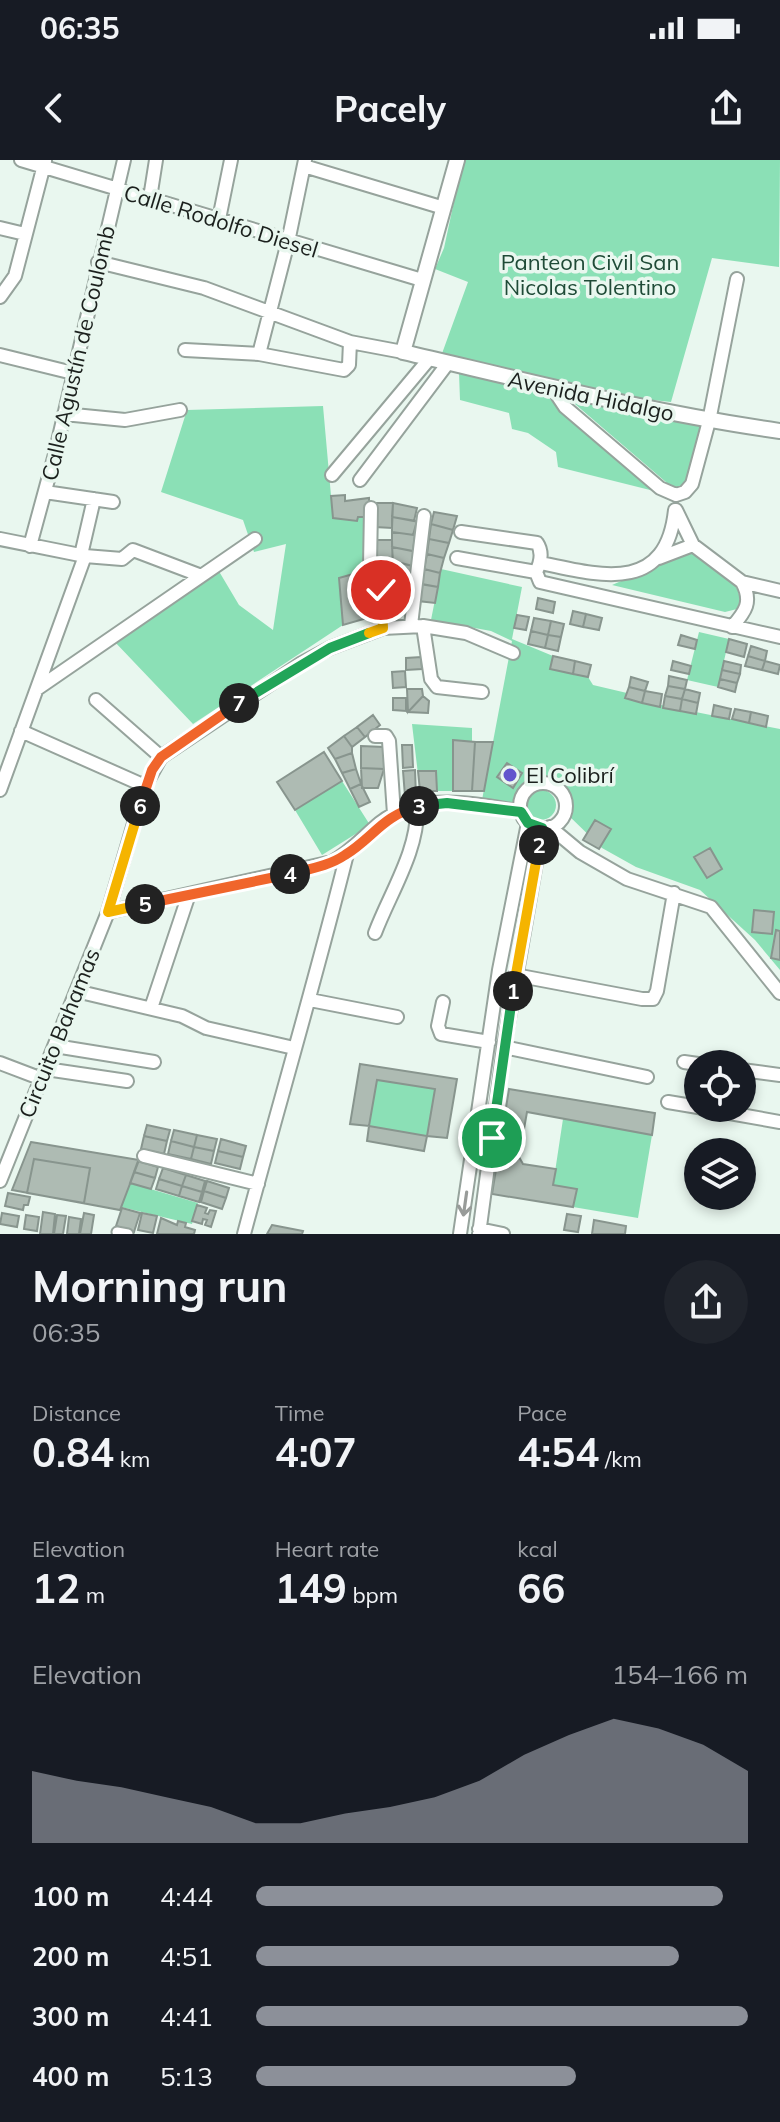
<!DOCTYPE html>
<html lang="en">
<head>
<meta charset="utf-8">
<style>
  :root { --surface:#171b24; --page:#20242c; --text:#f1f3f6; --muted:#9ea1a6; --accent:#8c9099 }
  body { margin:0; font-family:Mulish,sans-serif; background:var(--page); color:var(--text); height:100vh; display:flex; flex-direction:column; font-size:30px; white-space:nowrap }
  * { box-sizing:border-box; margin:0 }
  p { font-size:26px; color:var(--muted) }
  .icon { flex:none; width:44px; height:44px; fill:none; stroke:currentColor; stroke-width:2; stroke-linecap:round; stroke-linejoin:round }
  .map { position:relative; height:1074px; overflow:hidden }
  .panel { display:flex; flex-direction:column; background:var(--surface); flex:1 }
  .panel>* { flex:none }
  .buttons { position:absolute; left:684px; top:890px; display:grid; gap:16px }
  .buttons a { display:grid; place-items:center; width:72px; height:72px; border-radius:50%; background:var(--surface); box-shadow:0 4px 12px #0003; font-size:40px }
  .pin { position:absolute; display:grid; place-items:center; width:68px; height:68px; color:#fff; margin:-34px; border:4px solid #fff; border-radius:50%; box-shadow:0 2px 8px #0007 }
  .km { position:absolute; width:40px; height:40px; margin:-20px; border-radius:50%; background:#222; color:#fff; font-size:22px; line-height:40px; text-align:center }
  .round { display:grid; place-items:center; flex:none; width:84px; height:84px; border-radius:42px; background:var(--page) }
  .overview { display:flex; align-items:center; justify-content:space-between; height:136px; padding:0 32px }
  h1 { font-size:44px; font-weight:700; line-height:60px }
  .figures { display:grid; grid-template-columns:repeat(3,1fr); gap:12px; height:136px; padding:8px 32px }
  .figures div { display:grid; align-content:center }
  .figures b { font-size:40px; font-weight:700 }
  .figures small { font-size:22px; font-weight:400 }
  .figures p { font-size:22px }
  .chart { height:224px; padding:16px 32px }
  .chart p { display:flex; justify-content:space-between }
  .chart svg { width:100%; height:144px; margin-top:8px; fill:var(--accent); opacity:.7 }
  ul { padding:0 32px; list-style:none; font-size:26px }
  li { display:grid; grid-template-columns:128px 96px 1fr; align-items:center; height:60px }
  li i { height:20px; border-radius:10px; background:var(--accent) }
  .status { display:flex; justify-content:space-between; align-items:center; height:56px; padding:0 40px; background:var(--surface); direction:ltr }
  .status svg { height:22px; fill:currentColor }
  header { display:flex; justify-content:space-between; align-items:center; height:104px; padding:0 32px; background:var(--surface); font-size:36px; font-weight:700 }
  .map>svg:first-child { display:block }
</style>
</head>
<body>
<div class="status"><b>06:35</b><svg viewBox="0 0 49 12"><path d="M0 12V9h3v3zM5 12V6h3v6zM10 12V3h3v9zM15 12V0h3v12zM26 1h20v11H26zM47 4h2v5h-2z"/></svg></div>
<header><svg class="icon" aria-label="back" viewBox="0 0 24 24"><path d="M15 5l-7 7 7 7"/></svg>Pacely<svg class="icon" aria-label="share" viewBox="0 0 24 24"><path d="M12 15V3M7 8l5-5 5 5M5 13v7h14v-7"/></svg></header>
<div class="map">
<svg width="780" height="1074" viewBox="0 0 780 1074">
  <rect width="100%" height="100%" fill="#e9f7ef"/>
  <!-- green -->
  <path fill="#8be0b6" d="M463,0H780L779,107L712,98L671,242L553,229L440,199L468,122L435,109L444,88Z
    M459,213L543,233L654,331L558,307L556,292L528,273L512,269L509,253L460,240Z
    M568,238L703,261L684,325L679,330L674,329Z
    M323,246L333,358L357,361L358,357H369L366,415L354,413L353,417L339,418L343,465L193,564L113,480L217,408L239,445L273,470L286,384L254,392L243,360L161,332L187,250Z
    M690,391C710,400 750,424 737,449L725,452L612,425Z
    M441,409L522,427L512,479L553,496L550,509L588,517L593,525L627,533L626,538L780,569V810L755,780L700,730L636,707L602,688L565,652C568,620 528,613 519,644L482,640L512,481L491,471L431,460Z
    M699,472L729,479L718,527L687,520Z
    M412,564L472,568V582L453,580V631H420Z
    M342,621L370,665L322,695L295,650Z
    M526 645a15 15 0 1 1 30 0a15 15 0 1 1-30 0Z
    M377,920L435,929L427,976L369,966Z
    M563,959L652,975L638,1058L573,1047L577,1030L553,1025Z
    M130,1023L198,1043L192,1064L121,1047Z"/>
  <!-- building -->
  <path fill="#aebbb3" stroke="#88958e" stroke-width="2" d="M345,335V341L369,338V357H358L357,361L333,358L331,336Z
    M374,343H393L392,368L375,367Z
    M393,343L417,348L414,361L392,357Z
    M434,352L457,356L453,370L431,364Z
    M392,357L417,361L413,375L392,372Z
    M431,364L453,370L449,383L429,379Z
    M392,372L415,375L413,391L392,387Z
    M429,379L449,383L444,398L427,394Z
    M375,380H392L393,416H377Z
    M392,387L417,392L413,406L393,401Z
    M427,394L444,398L440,413L424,409Z
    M393,401L416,407L414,421L393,416Z
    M424,409L440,413L438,427L422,424Z
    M360,412L372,415L373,424L379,423L381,454L343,465L339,418Z
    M393,416L414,421L410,438L392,431Z
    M420,424L438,427L435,443L418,441Z
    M392,431L410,438L408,452L391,451Z
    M538,438L555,442L553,453L536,449Z
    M573,451L586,454L583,467L570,464Z
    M586,454L602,458L599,470L583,467Z
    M517,455L529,457L526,470L514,468Z
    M534,458L551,461L548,475L531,471Z
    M551,461L564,464L561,477L548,475Z
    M531,471L548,475L545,488L528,484Z
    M548,475L561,477L558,491L545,488Z
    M681,475L697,480L695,489L678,485Z
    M729,479L747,484L744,497L726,492Z
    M751,486L767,491L765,501L748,496Z
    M553,496L575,501L573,514L550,509Z
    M748,496L765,501L762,510L745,506Z
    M421,497L422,509L406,510V498Z
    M575,501L591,505L588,517L573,514Z
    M673,501L691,506L689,514L671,510Z
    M724,501L741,505L740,514L722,510Z
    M765,501L780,505L778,514L762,510Z
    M722,510L740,514L737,523L720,519Z
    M405,511L406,527L393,528L392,512Z
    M669,516L687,520L685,529L668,526Z
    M631,517L648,522L645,531L629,527Z
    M720,519L737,523L735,532L718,527Z
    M668,526L685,529L682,539L665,536Z
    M629,527L645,531L642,543L625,538Z
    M407,529H422L423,536L408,552Z
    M685,529L700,533L698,543L682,539Z
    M645,531L662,534L660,547L642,543Z
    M423,536L429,541L428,553L408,552Z
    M665,536L682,539L680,551L663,548Z
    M393,538H406V551L393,550Z
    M682,539L698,543L696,554L680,551Z
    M714,545L731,549L729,559L712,556Z
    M735,549L751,552L749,563L732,559Z
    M751,552L768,556L766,567L749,563Z
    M373,555L380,565L365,577L357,567Z
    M357,567L365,577L352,587L344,576Z
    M344,576L352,587V593L335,599L328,588Z
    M453,580L475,582L472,631H453Z
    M475,582H493L484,631H472Z
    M402,585H412L413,607L403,608Z
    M361,586L384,587V609L361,608Z
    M324,592L342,621L295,650L277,622Z
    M352,593L356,609L342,613L335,599Z
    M507,603L522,613L513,628L497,617Z
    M361,608L384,609L378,628H362Z
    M356,609L361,624L350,629L342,613Z
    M415,610L416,636H405L403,611Z
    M418,611H436L437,631H420Z
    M361,624L370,642L359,647L350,629Z
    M595,660L611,669L599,689L583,680Z
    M710,688L722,709L707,718L694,697Z
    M754,750L774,752L772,774L752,772Z
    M776,770L780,771V800L771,798Z
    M360,904L457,919L447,978L427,976L435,929L377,920L369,966L350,964Z
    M509,929L655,953L652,975L527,952L519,997L523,1004L556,1009L553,1025L577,1029L573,1047L492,1034Z
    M147,965L170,970L167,981L144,976Z
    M369,966L427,976L424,991L367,981Z
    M174,970L197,975L194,987L171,981Z
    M197,975L217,979L214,991L194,987Z
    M144,976L167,981L164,994L141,989Z
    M221,979L246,986L243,997L218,991Z
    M171,981L194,987L191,999L168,994Z
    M31,982L139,1000L120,1050L12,1030Z
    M194,987L214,991L211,1004L191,999Z
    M218,991L243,997L240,1009L215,1003Z
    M34,999L90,1008L84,1043L27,1033Z
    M138,1001L158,1007L155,1018L134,1012Z
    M163,1008L186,1015L182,1026L159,1019Z
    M134,1012L155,1018L151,1029L130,1023Z
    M186,1015L205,1021L202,1032L182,1026Z
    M159,1019L182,1026L179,1036L156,1029Z
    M207,1021L229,1028L226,1038L204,1031Z
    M182,1026L202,1032L199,1042L179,1036Z
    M204,1031L226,1038L222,1049L201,1042Z
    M8,1033L30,1037L28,1045H24L23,1050L5,1046Z
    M197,1045L207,1048L205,1053L208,1054L210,1050L216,1051L211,1067L205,1065L207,1060L203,1059L202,1064L192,1061Z
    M122,1048L140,1053L134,1072L116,1066Z
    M43,1052L55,1054L53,1074H40Z
    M2,1053L19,1056L17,1067L0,1064Z
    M84,1053L94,1055L91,1074H80Z
    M142,1053L157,1056L153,1073L138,1070Z
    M567,1054L581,1056L578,1072L564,1070Z
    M26,1055L39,1057L37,1071L24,1069Z
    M57,1055L66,1056L63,1074H54Z
    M69,1057L81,1059L79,1074H67Z
    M161,1058L177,1065L178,1061L186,1063L185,1067L195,1070L194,1074H157Z
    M594,1060L626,1066L625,1074H592Z
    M272,1065L303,1071L302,1074H267Z"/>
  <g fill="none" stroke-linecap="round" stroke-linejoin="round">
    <!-- pedestrian casing -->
    <g stroke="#96a39c" stroke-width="13">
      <path id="pedestrian" d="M117,1072L128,1074"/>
    </g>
    <!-- minor casing -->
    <g stroke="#96a39c" stroke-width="16">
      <path id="minor" d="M21,0L422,120
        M304,6L444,48
        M150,38L156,0
        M219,59L231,0
        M0,68L25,74
        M98,102L204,128L350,182L403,192
        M0,137L15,116L45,1
        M185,190L259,194L344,210L349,205L350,182
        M259,194L288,82L305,0
        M0,195L73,213
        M553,229L565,247L660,328L676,335L685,332L692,324L709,261L737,119
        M64,254L125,260L180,250
        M332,315L430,198
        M360,320L448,203
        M45,332L113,342
        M371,348L370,405L381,424L383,468
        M676,350L693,385L742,422L780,431
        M461,372L537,383C543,392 541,402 536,412L540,422L780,477
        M0,379L85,396L122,399L133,390L199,415
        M30,386L55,294L124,0
        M81,395L94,339
        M457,398L536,412
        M659,398L693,385
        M541,403C601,416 666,434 675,350
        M411,465L424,356
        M423,466L431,519L437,527L482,532
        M732,467C745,452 753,442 742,422
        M37,529L255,379
        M96,540L161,597
        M21,571L145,626
        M375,576H386L389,581L394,654
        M520 646a23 23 0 1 1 46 0a23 23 0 1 1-46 0Z
        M0,630L85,396
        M550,667L580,692L627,719L711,747L780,833
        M108,752L332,702C351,692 363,677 380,663C419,632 476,643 521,652
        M375,773C390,733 419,690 417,646
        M515,815L642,839H653L657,831L674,733
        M76,831L182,856L206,868L294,888
        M310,840L397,857
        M443,842L438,866L441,874L489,882
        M151,848L189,734
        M55,886L154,902
        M504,887L647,917
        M684,902L698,904
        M0,903L42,919
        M46,909L127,921
        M742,910L780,915
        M668,942L698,947
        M701,948L780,962
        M144,996L258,1024
        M0,1021L108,752L145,626L161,597L302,503L330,488L383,468L423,466L466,473L513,493
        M479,1069L503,1074
        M244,1074C278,947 315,822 347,694
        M460,1074L499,810L528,663
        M479,1074L504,887L542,668"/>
    </g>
    <!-- tertiary casing -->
    <g stroke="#96a39c" stroke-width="18">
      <path id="tertiary" d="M457,0L403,192C528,221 652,253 780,271"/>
    </g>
    <!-- pedestrian -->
    <use href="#pedestrian" stroke="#fff" stroke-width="9"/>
    <!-- minor -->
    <use href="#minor" stroke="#fff" stroke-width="12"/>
    <!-- tertiary -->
    <use href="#tertiary" stroke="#fff" stroke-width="14"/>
  </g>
  <!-- one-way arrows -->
  <defs><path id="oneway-shaft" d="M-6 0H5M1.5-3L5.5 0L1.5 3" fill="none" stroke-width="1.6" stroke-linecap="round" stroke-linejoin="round" transform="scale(2)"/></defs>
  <use stroke="#989b99" href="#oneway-shaft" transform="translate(465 1044) rotate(98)"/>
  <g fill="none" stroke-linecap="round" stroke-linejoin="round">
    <!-- split-1 casing -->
    <g stroke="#fff" stroke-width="16">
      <path id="split-1" d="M492,978L513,831"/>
    </g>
    <!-- split-2 casing -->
    <g stroke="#fff" stroke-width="16">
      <path id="split-2" d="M513,831L539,685"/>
    </g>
    <!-- split-3 casing -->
    <g stroke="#fff" stroke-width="16">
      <path id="split-3" d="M419,646L447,643L521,652L528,663L542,668L539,685"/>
    </g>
    <!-- split-4 casing -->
    <g stroke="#fff" stroke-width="16">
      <path id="split-4" d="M290,714C309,709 329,706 345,695C374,677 382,656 419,646"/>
    </g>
    <!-- split-5 casing -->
    <g stroke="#fff" stroke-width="16">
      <path id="split-5" d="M145,744L290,714"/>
    </g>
    <!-- split-6 casing -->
    <g stroke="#fff" stroke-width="16">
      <path id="split-6" d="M140,646L108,752L145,744"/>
    </g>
    <!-- split-7 casing -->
    <g stroke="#fff" stroke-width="16">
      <path id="split-7" d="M140,646L152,610L161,597L239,543"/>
    </g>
    <!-- split-8 casing -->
    <g stroke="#fff" stroke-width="16">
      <path id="split-8" d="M239,543L330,488L369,473"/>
    </g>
    <!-- split-9 casing -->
    <g stroke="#fff" stroke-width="16">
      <path id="split-9" d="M369,473L383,468L381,430"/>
    </g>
    <!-- split-1 -->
    <use href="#split-1" stroke="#22a559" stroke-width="10"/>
    <!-- split-2 -->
    <use href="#split-2" stroke="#f5b400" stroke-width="10"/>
    <!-- split-3 -->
    <use href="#split-3" stroke="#22a559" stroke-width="10"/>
    <!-- split-4 -->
    <use href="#split-4" stroke="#f0652b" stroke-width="10"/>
    <!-- split-5 -->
    <use href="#split-5" stroke="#f0652b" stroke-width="10"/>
    <!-- split-6 -->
    <use href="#split-6" stroke="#f5b400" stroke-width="10"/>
    <!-- split-7 -->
    <use href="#split-7" stroke="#f0652b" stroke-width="10"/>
    <!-- split-8 -->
    <use href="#split-8" stroke="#22a559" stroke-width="10"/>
    <!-- split-9 -->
    <use href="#split-9" stroke="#f5b400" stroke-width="10"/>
  </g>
  <!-- markers -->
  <circle fill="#6254cd" stroke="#e9f7ef" stroke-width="3" cx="510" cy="615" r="8"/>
  <g text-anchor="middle" stroke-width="7" stroke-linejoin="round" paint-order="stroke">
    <!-- street labels -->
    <g font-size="22" fill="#1b201d" stroke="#e9f7ef">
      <text transform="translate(221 61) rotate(17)" y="8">Calle Rodolfo Diesel</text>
      <text transform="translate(78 193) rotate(-77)" y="8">Calle Agustín de Coulomb</text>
      <text transform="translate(591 236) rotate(12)" y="8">Avenida Hidalgo</text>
      <text transform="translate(59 873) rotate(-68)" y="8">Circuito Bahamas</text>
    </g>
    <!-- park labels -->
    <g font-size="22" fill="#1f4b37" stroke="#e9f7ef">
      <text x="590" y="110">Panteon Civil San<tspan x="590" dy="25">Nicolas Tolentino</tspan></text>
    </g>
    <!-- poi labels -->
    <g font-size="22" fill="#1b201d" stroke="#e9f7ef" text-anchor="start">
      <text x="526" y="623">El Colibrí</text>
    </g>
  </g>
</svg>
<div class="buttons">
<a><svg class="icon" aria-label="locate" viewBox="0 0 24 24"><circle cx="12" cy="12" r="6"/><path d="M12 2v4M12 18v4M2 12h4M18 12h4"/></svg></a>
<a><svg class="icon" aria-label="layers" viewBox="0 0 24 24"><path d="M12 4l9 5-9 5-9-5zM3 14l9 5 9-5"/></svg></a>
</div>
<div class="pin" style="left:492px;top:978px;background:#1e9e55"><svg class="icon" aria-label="arrive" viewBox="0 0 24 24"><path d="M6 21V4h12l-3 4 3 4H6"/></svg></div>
<div class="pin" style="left:381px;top:430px;background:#d93025"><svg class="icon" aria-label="check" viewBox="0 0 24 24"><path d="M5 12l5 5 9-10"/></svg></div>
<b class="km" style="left:513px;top:831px">1</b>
<b class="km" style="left:539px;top:685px">2</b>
<b class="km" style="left:419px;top:646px">3</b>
<b class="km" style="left:290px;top:714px">4</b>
<b class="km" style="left:145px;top:744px">5</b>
<b class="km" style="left:140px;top:646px">6</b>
<b class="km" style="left:239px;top:543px">7</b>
</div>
<section class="panel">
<div class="overview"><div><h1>Morning run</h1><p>06:35</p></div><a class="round"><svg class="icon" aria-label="share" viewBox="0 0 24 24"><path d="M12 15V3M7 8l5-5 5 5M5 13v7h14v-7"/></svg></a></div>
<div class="figures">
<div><p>Distance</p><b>0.84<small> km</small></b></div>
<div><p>Time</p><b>4:07</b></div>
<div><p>Pace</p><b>4:54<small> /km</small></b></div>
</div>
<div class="figures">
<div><p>Elevation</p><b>12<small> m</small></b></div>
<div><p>Heart rate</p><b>149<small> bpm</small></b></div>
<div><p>kcal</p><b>66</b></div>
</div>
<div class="chart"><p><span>Elevation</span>154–166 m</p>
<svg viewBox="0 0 160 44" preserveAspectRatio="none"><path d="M0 44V22L10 25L20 27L30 30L40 33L50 38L60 38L70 35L80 33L90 30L100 25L110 17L120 11L130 6L140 9L150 14L160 22V44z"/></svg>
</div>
<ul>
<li><b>100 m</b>4:44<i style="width:95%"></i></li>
<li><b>200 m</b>4:51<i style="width:86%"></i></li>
<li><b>300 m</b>4:41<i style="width:100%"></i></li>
<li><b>400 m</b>5:13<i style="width:65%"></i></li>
</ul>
</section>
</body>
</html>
